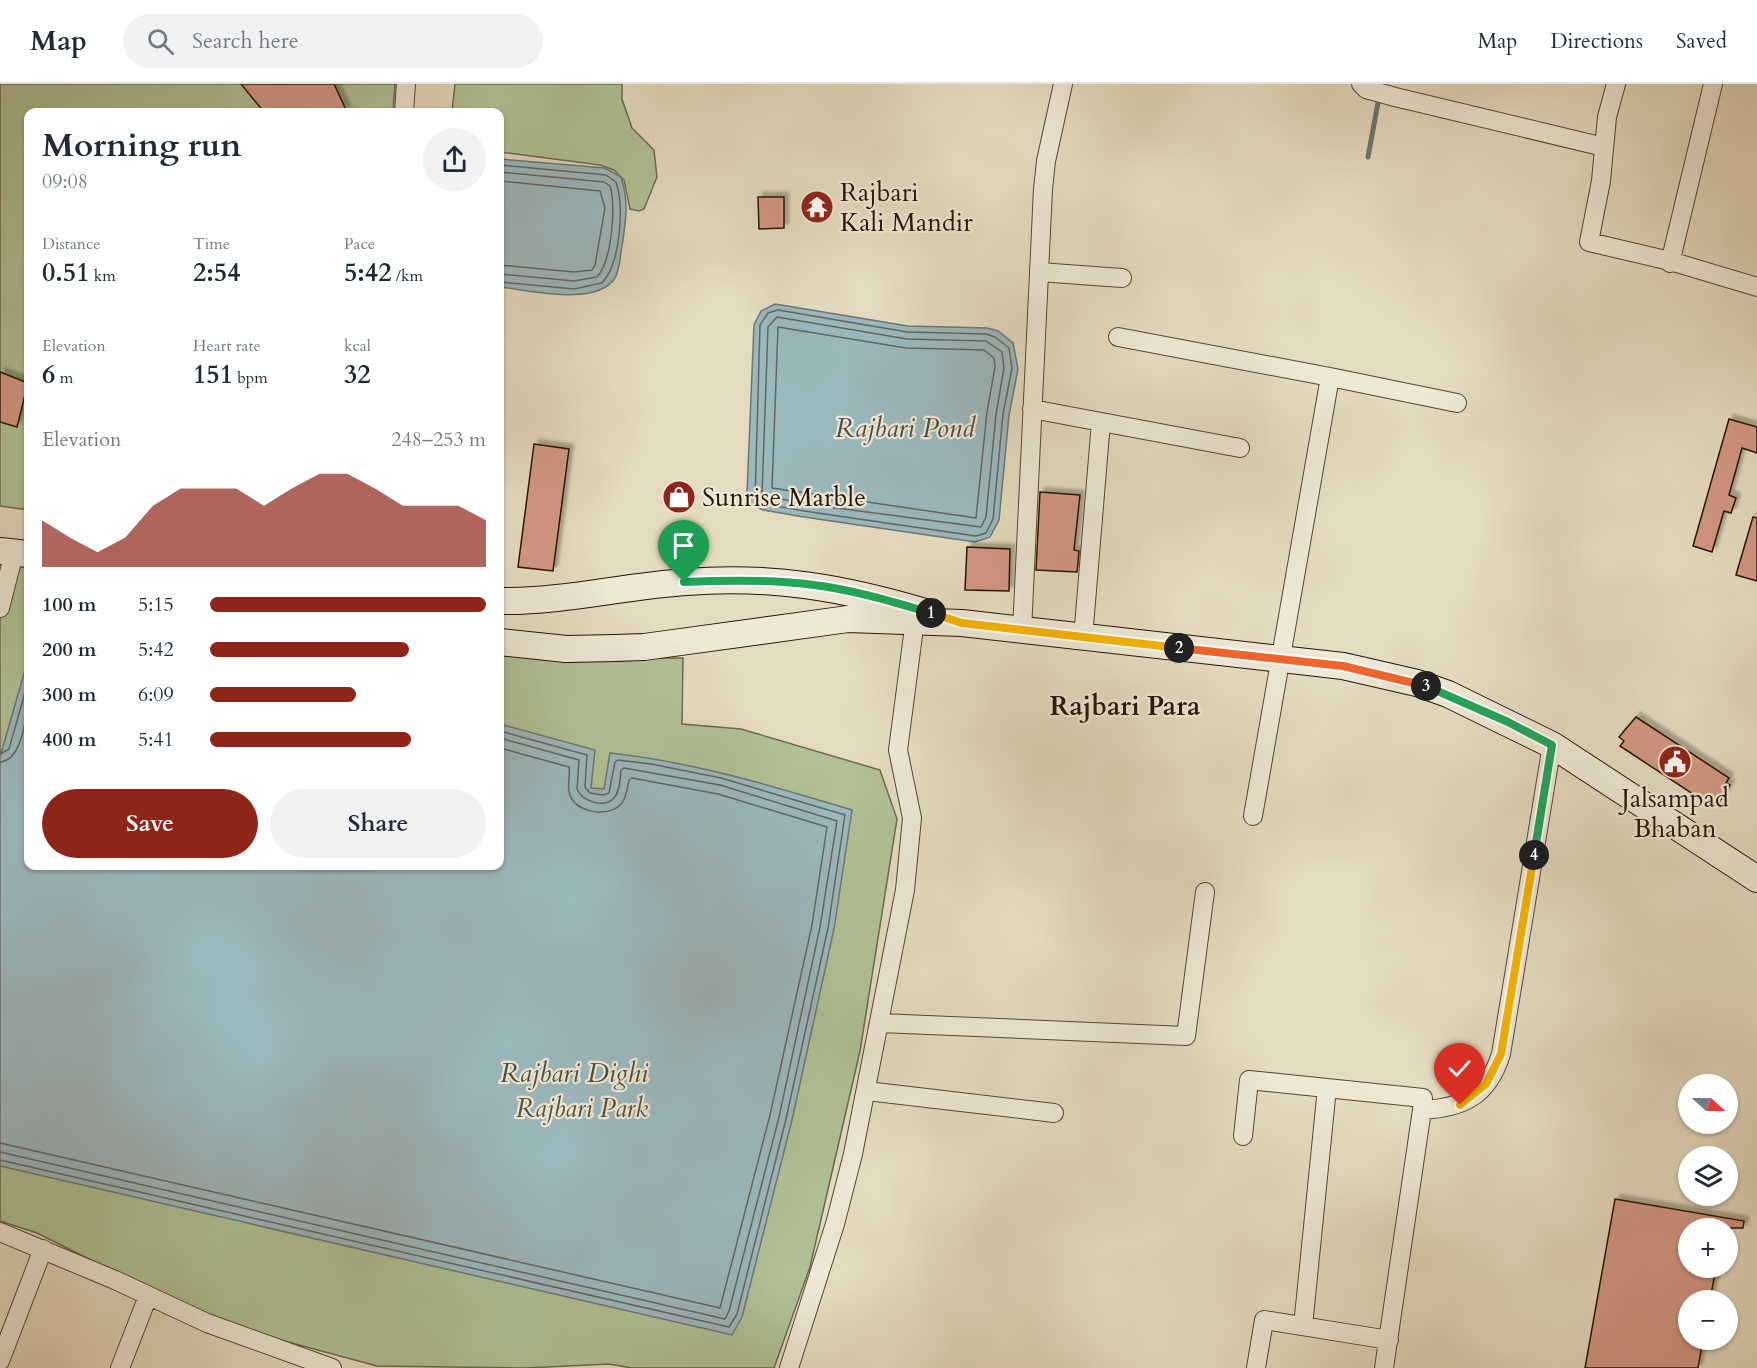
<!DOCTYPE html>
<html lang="en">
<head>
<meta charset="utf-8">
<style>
  :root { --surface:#fff; --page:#f2f2f3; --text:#1f2937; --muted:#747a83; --line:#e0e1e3; --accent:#8f2418 }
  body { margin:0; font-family:Cardo,serif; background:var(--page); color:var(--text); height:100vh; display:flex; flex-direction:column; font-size:22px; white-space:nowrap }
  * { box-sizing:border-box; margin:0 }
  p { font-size:20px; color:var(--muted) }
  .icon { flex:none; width:33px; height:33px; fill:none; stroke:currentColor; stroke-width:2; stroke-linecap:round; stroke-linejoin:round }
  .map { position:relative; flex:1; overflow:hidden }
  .panel { position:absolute; left:24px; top:24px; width:480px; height:762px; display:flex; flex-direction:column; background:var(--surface); border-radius:12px; box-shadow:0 2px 4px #0004 }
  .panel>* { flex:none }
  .needle { width:39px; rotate:111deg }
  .buttons { position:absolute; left:1678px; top:990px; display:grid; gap:12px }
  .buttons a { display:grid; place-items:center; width:60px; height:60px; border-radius:50%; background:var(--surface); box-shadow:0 2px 4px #0004; font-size:30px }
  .pin { position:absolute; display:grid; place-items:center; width:51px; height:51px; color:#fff; margin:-62px -26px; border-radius:50% 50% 50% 0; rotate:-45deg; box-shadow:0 0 6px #0007 }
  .pin .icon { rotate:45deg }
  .km { position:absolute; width:30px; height:30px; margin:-15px; border-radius:50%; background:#222; color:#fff; font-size:16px; line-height:30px; text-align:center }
  .round { display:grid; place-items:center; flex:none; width:63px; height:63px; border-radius:32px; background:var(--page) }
  .summary { display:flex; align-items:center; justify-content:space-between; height:102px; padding:0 18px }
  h1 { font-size:33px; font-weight:700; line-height:45px }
  .stats { display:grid; grid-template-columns:repeat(3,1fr); gap:9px; height:102px; padding:6px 18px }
  .stats div { display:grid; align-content:center }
  .stats b { font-size:26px; font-weight:700 }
  .stats small { font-size:16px; font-weight:400 }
  .stats p { font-size:16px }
  .chart { height:168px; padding:12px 18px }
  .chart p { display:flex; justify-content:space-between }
  .chart svg { width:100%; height:108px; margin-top:6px; fill:var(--accent); opacity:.7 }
  .cta { display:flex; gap:12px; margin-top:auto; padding:12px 18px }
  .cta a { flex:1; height:69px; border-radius:36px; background:var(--accent); color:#fff; font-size:24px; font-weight:700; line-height:69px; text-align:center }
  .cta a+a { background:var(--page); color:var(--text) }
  ul { padding:0 18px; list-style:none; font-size:20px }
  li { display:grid; grid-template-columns:96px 72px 1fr; align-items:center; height:45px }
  li i { height:15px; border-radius:8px; background:var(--accent) }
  header { display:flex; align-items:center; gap:36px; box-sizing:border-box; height:84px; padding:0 30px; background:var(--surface); border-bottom:2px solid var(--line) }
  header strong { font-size:28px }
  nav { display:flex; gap:33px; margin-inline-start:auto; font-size:21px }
  .search { width:420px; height:54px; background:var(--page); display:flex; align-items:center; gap:15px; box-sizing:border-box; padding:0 21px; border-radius:33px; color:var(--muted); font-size:22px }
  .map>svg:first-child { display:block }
</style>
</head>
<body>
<header>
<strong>Map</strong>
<div class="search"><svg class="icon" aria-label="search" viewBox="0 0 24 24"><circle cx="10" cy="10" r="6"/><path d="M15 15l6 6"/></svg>Search here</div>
<nav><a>Map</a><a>Directions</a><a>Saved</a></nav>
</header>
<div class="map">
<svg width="1757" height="1284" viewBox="0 0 1757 1284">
  <defs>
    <filter id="shadow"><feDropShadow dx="4.5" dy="-4.5" stdDeviation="1.5" flood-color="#0004"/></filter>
  </defs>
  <rect width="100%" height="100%" fill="#e5dbc0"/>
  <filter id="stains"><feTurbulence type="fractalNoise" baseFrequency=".00333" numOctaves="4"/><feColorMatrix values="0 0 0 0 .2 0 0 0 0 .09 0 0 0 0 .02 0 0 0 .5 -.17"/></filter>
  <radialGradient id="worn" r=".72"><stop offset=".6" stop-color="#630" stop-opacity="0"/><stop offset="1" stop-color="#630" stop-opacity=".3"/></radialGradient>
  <!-- green -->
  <path fill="#b0c196" stroke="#6c6a4e" stroke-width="1.5" d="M0,0H395L393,28H28V426L0,422Z
    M455,0H622V15L632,44L654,66L657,93L644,125L639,127L630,125L624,96L614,86L600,81L500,68V28H452Z
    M24,478L28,479V782H500V565L616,574H683L682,640L741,645L880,686L897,735L860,967L810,1183L774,1284H632L609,1280L525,1284L377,1282L277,1255L191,1226L37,1149L0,1137V534L13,491Z"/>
  <!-- water -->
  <path fill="#9bb8be" stroke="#6d7674" stroke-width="1.5" d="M500,75L605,84L621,93C629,117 626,137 622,162C620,172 620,185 615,194C596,223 530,206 500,203Z
    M775,220L908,242L987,244L998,247L1013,259L1018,285L1009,331L999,436L990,453L975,458L804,433L763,426L750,420L747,409L754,241L761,227Z
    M28,576V782H500V640L595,666L591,704L604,705L610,669C694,678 772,702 852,726L834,845L792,1036L742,1233L732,1251L0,1082V673Z"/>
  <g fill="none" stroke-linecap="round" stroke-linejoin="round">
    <!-- shore -->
    <path stroke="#616662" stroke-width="1.5" d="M500,81L606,91L616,98C624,122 621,179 602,199L574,205L500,198
      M500,88L604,98L610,102C616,122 612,177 597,193L574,197L500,190
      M500,97L600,107L605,124L595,181L592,186L574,188L500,181
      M778,226L907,248L986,250L995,253L1009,264L1012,284L1003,330L993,435L986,449L976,452L804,427L765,420L755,416L760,241L768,229Z
      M777,233L907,255L986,257L1002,268L1004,284L996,330L986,433L981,443L806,420L762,411L768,243Z
      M778,243L906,264L984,266L994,274L995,283L987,328L976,434L772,404Z
      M0,670L9,665L28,598
      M0,678C21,676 24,641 28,624
      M0,1059L720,1224L770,1031L812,841L827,743L718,710L632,694L629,696C627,704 627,712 622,719C611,733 581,730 572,715C565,705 571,693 569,683L500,664
      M0,1068L725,1235L729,1227L779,1033L820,843L837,737L720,701L624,684L621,686C620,695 620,708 614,714C604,725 582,717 577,705L579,676L500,654
      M0,1076L729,1243L737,1230L786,1035L828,844L845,731L721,694L651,680L618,676L615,678L609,709L603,711L590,709L585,703L587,671L500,647"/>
    <!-- stream -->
    <path stroke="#6d7674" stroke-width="5" d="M1368,73L1379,13"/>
  </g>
  <!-- building -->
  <path fill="#d39785" stroke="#271306" stroke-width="1.5" filter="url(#shadow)" d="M241,0H334L347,28H264Z
    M758,113H784V144L759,145Z
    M0,288L28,299L17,343L0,338Z
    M1729,335L1757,343V369L1742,364L1729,411L1736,414L1731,429L1724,427L1712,468L1693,462Z
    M534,360L569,365L553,487L518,483Z
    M1040,408L1080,411L1074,466L1079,467L1077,488L1036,486Z
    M1753,433L1757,434V497L1736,491Z
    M967,463L1010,465L1009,507L965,506Z
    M1636,633L1729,694L1726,699L1730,701L1718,720L1714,717L1711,722L1620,662L1624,657L1619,653Z
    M1615,1115L1744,1137L1743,1144H1689V1184H1716L1710,1216H1689V1256H1703L1698,1284H1585Z"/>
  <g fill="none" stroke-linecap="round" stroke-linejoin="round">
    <!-- street casing -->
    <g stroke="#564534" stroke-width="20">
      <path id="street" d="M1361,0L1366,5L1395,13L1604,63
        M1616,0L1607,33L1601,97L1589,158L1670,177L1757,203
        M404,28L406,0
        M1670,179L1713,0
        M1039,188L1122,194
        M1118,253L1330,293L1253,732
        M1330,293L1457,319
        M1032,325L1240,364
        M0,524L14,469
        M1022,547L1043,105L1046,77L1063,0
        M1083,554L1101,338
        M880,939L1186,952L1205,808
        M867,1007L1054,1029
        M1243,1052L1249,996L1423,1014L1422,1026
        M0,1148L115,1196L207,1239L332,1284
        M1303,1242L1327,1004
        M0,1277L43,1165
        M120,1284L148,1212
        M789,1284L835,1140L853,1070L905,806L912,734L898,666L915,536
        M1256,1284L1264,1236L1389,1256
        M1384,1284L1422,1026C1463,1024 1488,1012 1501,970L1552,661"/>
    </g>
    <!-- secondary casing -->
    <g stroke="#271306" stroke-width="28">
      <path id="secondary" d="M0,467L28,470
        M500,517C562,518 624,502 686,498C771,491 844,504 925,528
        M500,558L566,565L615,564L644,563L848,535L962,539L1343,582L1417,599L1448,610L1552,661L1757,795"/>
    </g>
    <!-- street -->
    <use href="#street" stroke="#eee8d6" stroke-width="18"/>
    <!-- secondary -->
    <use href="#secondary" stroke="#eee8d6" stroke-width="26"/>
  </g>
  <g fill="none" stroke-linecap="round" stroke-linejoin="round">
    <!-- split-1 casing -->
    <g stroke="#fff" stroke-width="12">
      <path id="split-1" d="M684,498C727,496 771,495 814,501C854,506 893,518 931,529"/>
    </g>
    <!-- split-2 casing -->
    <g stroke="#fff" stroke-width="12">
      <path id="split-2" d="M931,529L962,539L1179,564"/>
    </g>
    <!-- split-3 casing -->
    <g stroke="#fff" stroke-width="12">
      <path id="split-3" d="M1179,564L1343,582L1426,602"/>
    </g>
    <!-- split-4 casing -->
    <g stroke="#fff" stroke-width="12">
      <path id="split-4" d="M1426,602L1508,638L1552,661L1534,771"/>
    </g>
    <!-- split-5 casing -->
    <g stroke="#fff" stroke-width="12">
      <path id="split-5" d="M1460,1021L1486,1000L1501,970L1534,771"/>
    </g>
    <!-- split-1 -->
    <use href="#split-1" stroke="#22a559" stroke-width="8"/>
    <!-- split-2 -->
    <use href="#split-2" stroke="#f5b400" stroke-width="8"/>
    <!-- split-3 -->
    <use href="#split-3" stroke="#f0652b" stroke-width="8"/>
    <!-- split-4 -->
    <use href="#split-4" stroke="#22a559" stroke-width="8"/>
    <!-- split-5 -->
    <use href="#split-5" stroke="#f5b400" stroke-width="8"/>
  </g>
  <!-- icons -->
  <defs>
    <g id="temple-disc" transform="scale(1.725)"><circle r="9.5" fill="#8f2418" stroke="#eee8d6"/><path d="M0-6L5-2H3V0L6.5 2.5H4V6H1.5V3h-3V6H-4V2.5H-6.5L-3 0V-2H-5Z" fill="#fff"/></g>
    <g id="shop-disc" transform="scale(1.725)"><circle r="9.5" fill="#8f2418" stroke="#eee8d6"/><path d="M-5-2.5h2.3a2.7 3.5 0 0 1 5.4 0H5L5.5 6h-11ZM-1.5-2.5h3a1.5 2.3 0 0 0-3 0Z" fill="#fff"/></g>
    <g id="civic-disc" transform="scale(1.725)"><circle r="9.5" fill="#8f2418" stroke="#eee8d6"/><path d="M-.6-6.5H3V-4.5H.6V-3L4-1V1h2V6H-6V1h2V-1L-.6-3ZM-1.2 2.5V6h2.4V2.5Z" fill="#fff"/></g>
  </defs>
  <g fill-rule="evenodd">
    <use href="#temple-disc" x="817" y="123"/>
    <use href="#shop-disc" x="679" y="413"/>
    <use href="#civic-disc" x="1675" y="678"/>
  </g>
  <g text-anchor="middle" stroke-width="4.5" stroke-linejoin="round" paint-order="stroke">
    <!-- poi labels -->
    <g font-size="26" fill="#271306" stroke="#eee8d6" text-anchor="start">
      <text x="840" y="117">Rajbari<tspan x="840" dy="30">Kali Mandir</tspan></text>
      <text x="702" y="422">Sunrise Marble</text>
      <text x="1675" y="723" text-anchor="middle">Jalsampad<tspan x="1675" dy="30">Bhaban</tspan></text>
    </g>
    <!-- park labels -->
    <g font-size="26" font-style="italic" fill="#575038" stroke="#eee8d6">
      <text x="582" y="1033">Rajbari Park</text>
    </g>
    <!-- water labels -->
    <g font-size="27" font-style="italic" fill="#504d46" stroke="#eee8d6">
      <text x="905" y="353">Rajbari Pond</text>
      <text x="574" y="998">Rajbari Dighi</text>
    </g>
    <!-- neighbourhood labels -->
    <g font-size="27" font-weight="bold" fill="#271306" stroke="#eee8d6">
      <text x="1125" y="631">Rajbari Para</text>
    </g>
  </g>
  <rect width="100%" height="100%" filter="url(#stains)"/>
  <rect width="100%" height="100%" fill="url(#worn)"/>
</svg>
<div class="buttons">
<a><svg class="needle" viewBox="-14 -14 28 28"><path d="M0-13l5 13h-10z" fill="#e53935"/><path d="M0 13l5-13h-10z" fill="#747a83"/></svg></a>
<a><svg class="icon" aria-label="layers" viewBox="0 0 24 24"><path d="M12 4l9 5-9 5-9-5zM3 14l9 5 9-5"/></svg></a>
<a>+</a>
<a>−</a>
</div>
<div class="pin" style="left:684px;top:498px;background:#1e9e55"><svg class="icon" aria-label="arrive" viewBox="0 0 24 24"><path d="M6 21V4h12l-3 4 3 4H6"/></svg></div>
<div class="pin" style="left:1460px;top:1021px;background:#d93025"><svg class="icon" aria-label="check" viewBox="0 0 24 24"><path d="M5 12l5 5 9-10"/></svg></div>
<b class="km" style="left:931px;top:529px">1</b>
<b class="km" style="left:1179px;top:564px">2</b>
<b class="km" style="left:1426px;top:602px">3</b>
<b class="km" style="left:1534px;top:771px">4</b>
<section class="panel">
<div class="summary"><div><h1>Morning run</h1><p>09:08</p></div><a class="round"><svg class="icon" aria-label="share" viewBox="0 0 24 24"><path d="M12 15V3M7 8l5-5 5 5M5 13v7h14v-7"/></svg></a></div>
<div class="stats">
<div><p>Distance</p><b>0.51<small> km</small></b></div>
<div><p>Time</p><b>2:54</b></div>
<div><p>Pace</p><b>5:42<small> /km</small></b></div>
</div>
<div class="stats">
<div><p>Elevation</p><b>6<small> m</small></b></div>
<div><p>Heart rate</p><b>151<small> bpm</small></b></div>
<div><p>kcal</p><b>32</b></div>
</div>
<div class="chart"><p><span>Elevation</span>248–253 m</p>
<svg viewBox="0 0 160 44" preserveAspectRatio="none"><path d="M0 44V25L10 32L20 38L30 32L40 19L50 12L60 12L70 12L80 19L90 12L100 6L110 6L120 12L130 19L140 19L150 19L160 25V44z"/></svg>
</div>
<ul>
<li><b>100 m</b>5:15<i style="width:100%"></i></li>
<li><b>200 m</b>5:42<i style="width:72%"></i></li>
<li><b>300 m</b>6:09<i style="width:53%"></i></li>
<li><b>400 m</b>5:41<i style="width:73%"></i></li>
</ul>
<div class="cta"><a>Save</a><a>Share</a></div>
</section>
</div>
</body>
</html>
